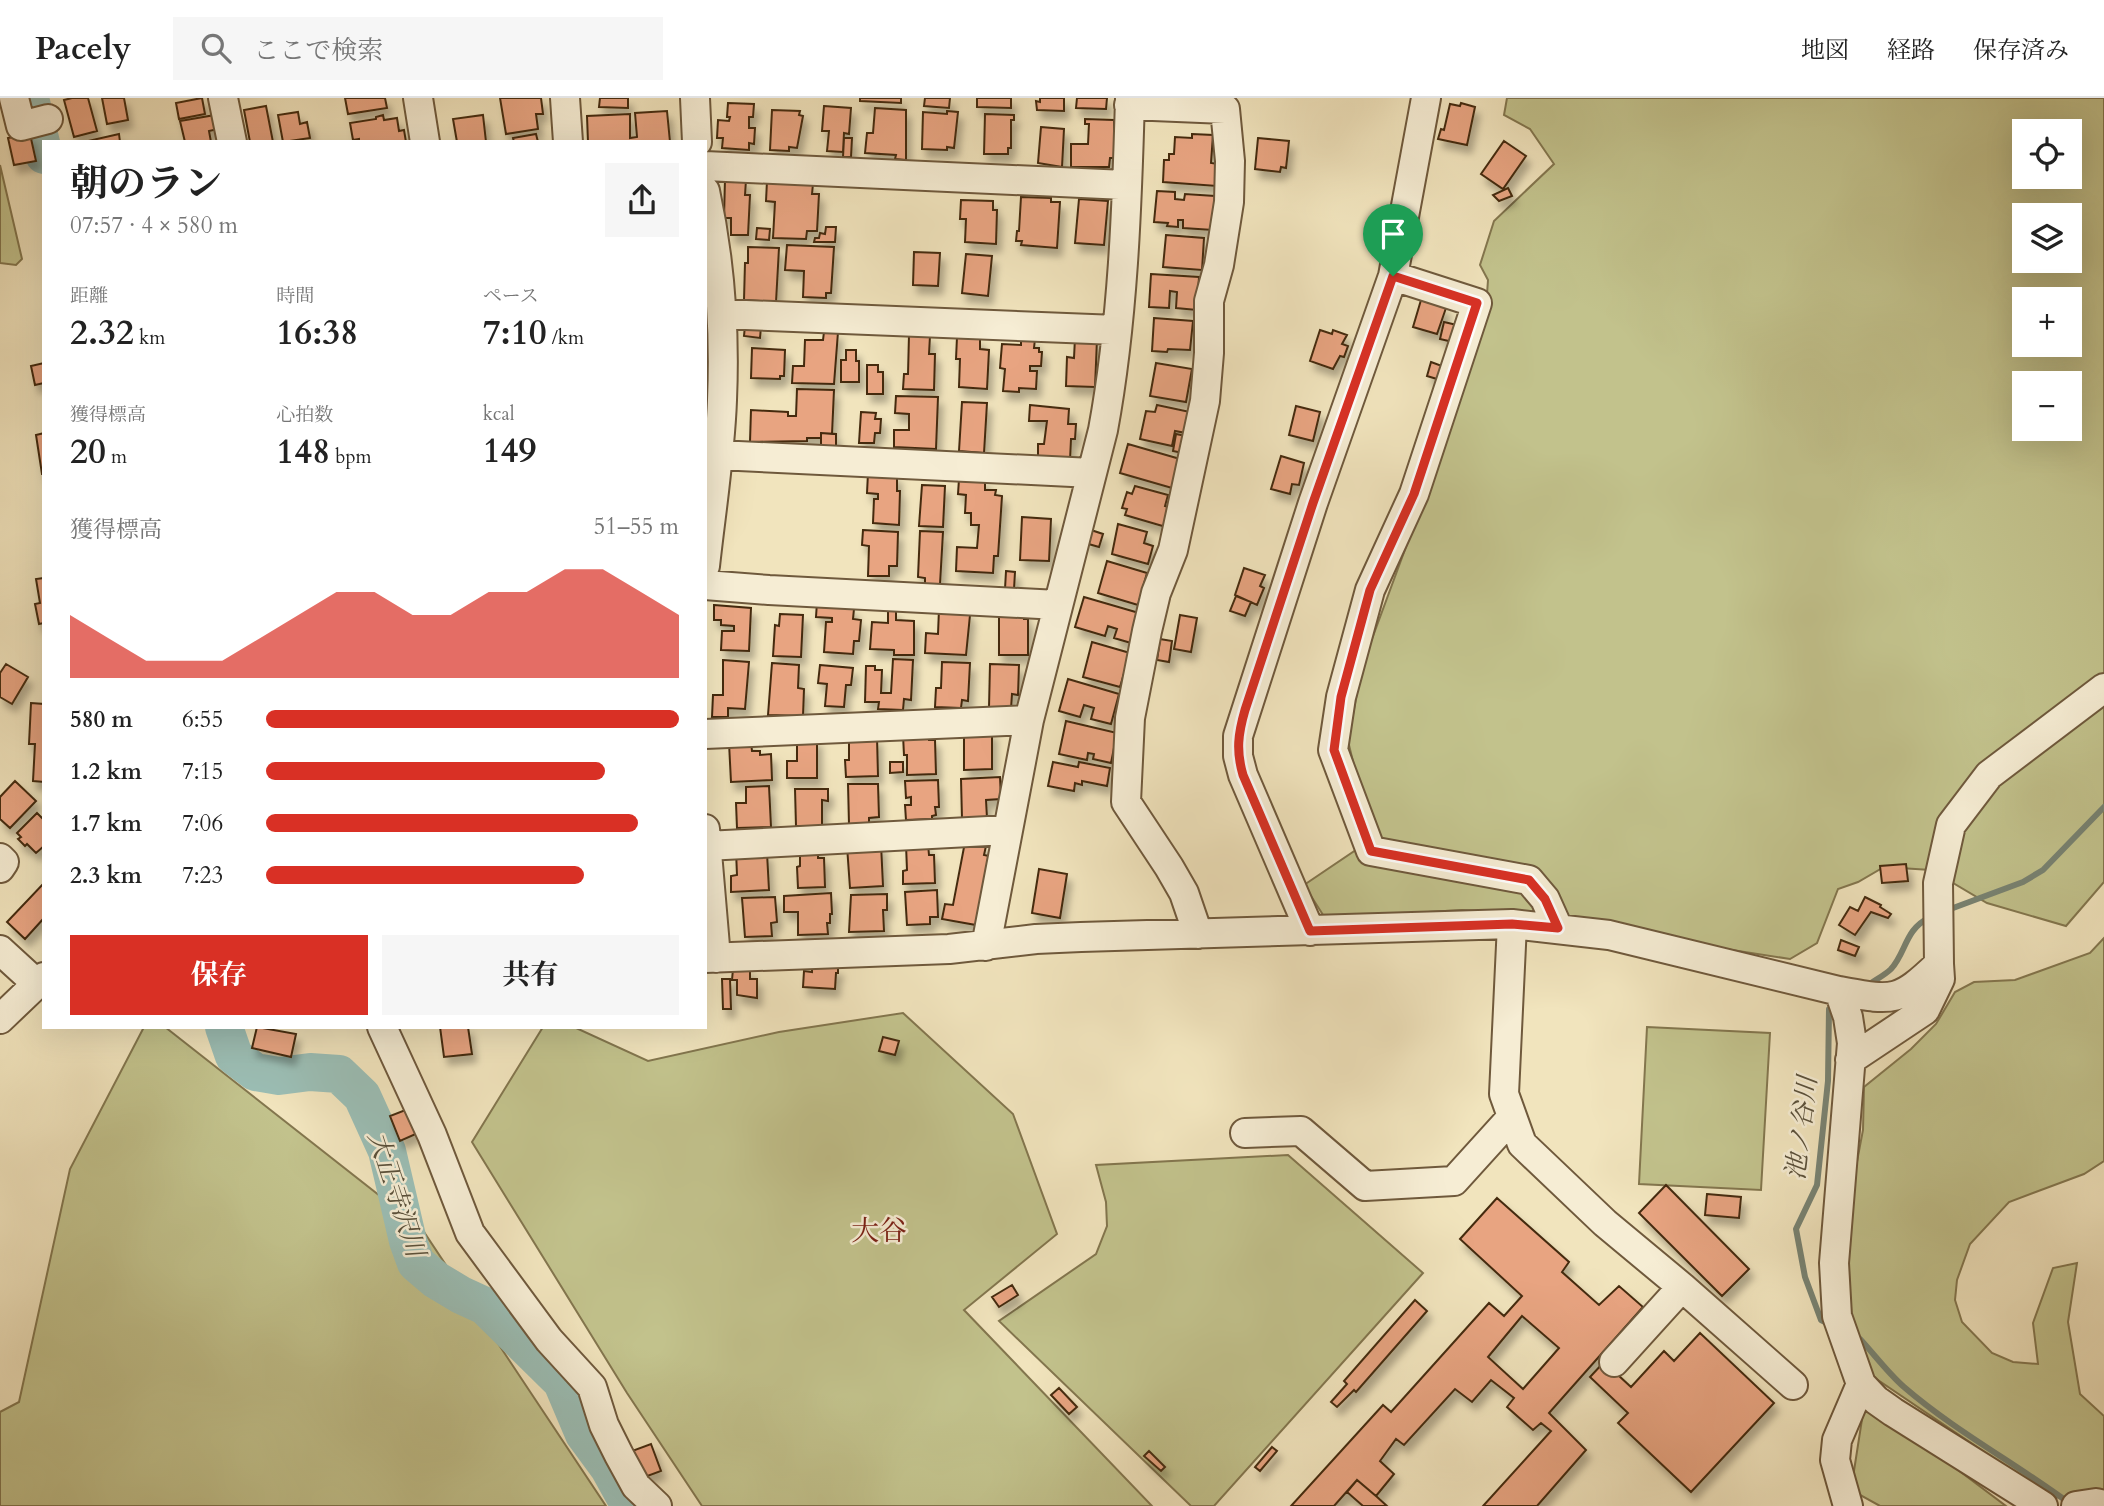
<!DOCTYPE html>
<html lang="ja">
<head>
<meta charset="utf-8">
<style>
  :root { --surface:#fff; --page:#f6f6f6; --text:#222; --muted:#767676; --line:#e0e0e0; --accent:#d93025 }
  body { margin:0; font-family:Cardo,"Noto Serif JP",serif; background:var(--page); color:var(--text); height:100vh; display:flex; flex-direction:column; font-size:26px; white-space:nowrap }
  * { box-sizing:border-box; margin:0 }
  p { font-size:23px; color:var(--muted) }
  .icon { flex:none; width:38px; height:38px; fill:none; stroke:currentColor; stroke-width:2; stroke-linecap:round; stroke-linejoin:round }
  .map { position:relative; flex:1; overflow:hidden }
  .sheet { position:absolute; left:42px; top:42px; width:665px; height:889px; display:flex; flex-direction:column; background:var(--surface); border-radius:0px; box-shadow:0 7px 28px #0002 }
  .sheet>* { flex:none }
  .controls { position:absolute; left:2012px; top:21px; display:grid; gap:14px }
  .controls a { display:grid; place-items:center; width:70px; height:70px; border-radius:0px; background:var(--surface); box-shadow:0 7px 28px #0002; font-size:35px }
  .pin { position:absolute; display:grid; place-items:center; width:60px; height:60px; color:#fff; margin:-72px -30px; border-radius:50% 50% 50% 0; rotate:-45deg; box-shadow:0 0 7px #0007 }
  .pin .icon { rotate:45deg }
  .round { display:grid; place-items:center; flex:none; width:74px; height:74px; border-radius:0px; background:var(--page) }
  .head { display:flex; align-items:center; justify-content:space-between; height:119px; padding:0 28px }
  h1 { font-size:38px; font-weight:700; line-height:52px }
  .metrics { display:grid; grid-template-columns:repeat(3,1fr); gap:10px; height:119px; padding:7px 28px }
  .metrics div { display:grid; align-content:center }
  .metrics b { font-size:35px; font-weight:700 }
  .metrics small { font-size:19px; font-weight:400 }
  .metrics p { font-size:19px }
  .chart { height:196px; padding:14px 28px }
  .chart p { display:flex; justify-content:space-between }
  .chart svg { width:100%; height:126px; margin-top:7px; fill:var(--accent); opacity:.7 }
  .action { display:flex; gap:14px; margin-top:auto; padding:14px 28px }
  .action a { flex:1; height:80px; border-radius:0px; background:var(--accent); color:#fff; font-size:28px; font-weight:700; line-height:80px; text-align:center }
  .action a+a { background:var(--page); color:var(--text) }
  ul { padding:0 28px; list-style:none; font-size:23px }
  li { display:grid; grid-template-columns:112px 84px 1fr; align-items:center; height:52px }
  li i { height:18px; border-radius:9px; background:var(--accent) }
  header { display:flex; align-items:center; gap:42px; box-sizing:border-box; height:98px; padding:0 35px; background:var(--surface); border-bottom:2px solid var(--line) }
  header strong { font-size:33px }
  nav { display:flex; gap:38px; margin-inline-start:auto; font-size:24px }
  .search { width:490px; height:63px; background:var(--page); display:flex; align-items:center; gap:18px; box-sizing:border-box; padding:0 24px; border-radius:0px; color:var(--muted); font-size:26px }
  .map>svg:first-child { display:block }
</style>
</head>
<body>
<header>
<strong>Pacely</strong>
<div class="search"><svg class="icon" aria-label="search" viewBox="0 0 24 24"><circle cx="10" cy="10" r="6"/><path d="M15 15l6 6"/></svg>ここで検索</div>
<nav><a>地図</a><a>経路</a><a>保存済み</a></nav>
</header>
<div class="map">
<svg width="2104" height="1408" viewBox="0 0 2104 1408">
  <defs>
    <filter id="shadow"><feDropShadow dx="4.5" dy="8" stdDeviation="3.5" flood-color="#0004"/></filter>
  </defs>
  <rect width="100%" height="100%" fill="#f1e4bd"/>
  <filter id="stains"><feTurbulence type="fractalNoise" baseFrequency=".00286" numOctaves="4"/><feColorMatrix values="0 0 0 0 .2 0 0 0 0 .09 0 0 0 0 .02 0 0 0 .5 -.17"/></filter>
  <radialGradient id="worn" r=".72"><stop offset=".6" stop-color="#630" stop-opacity="0"/><stop offset="1" stop-color="#630" stop-opacity=".3"/></radialGradient>
  <!-- green -->
  <path fill="#c2c28c" stroke="#83764e" stroke-width="2" fill-rule="evenodd" d="M1507,0H2104V784L2066,828L1987,805L1931,772L1884,769L1858,784L1838,791L1817,845L1790,861L1700,847L1645,831L1562,818L1462,812L1325,820L1304,787L1372,741L1348,643L1362,568L1424,400L1486,210L1488,182L1480,167L1494,123L1554,66L1530,31L1504,17ZM2025,33H2070V79H2025ZM2025,117H2070V163H2025ZM2025,201H2070V247H2025ZM2025,285H2070V331H2025Z
    M0,67L22,161L16,167L0,165Z
    M2104,840V1063L2084,1076L2009,1104L1970,1146L1957,1182L1955,1202L1962,1224L1992,1255L2013,1264L2038,1266L2033,1225L2053,1170L2077,1165L2068,1224L2080,1296L2104,1318V1400L2094,1396L2052,1400L1875,1280L1849,1244L1848,1141L1851,1095L1863,1032L1864,989L1911,951L1936,926L1955,894L1974,884L2015,882L2090,855Z
    M903,915L1013,1016L1057,1136L964,1212L1152,1408H702L627,1295L472,1044L543,929H574L648,963L779,934Z
    M144,929H165L422,1131L606,1408H0V1314L19,1304L70,1071Z
    M1647,929L1770,935L1761,1092L1639,1086Z
    M1288,1057L1423,1175L1214,1408H1191L999,1223L1096,1156L1107,1128L1106,1104L1096,1067Z
    M1865,1302L2006,1408H1880L1851,1392Z"/>
  <g fill="none" stroke-linecap="round" stroke-linejoin="round">
    <!-- stream -->
    <path stroke="#788373" stroke-width="6" d="M1945,813L2023,784L2043,772L2104,709
      M1867,888C1875,882 1885,877 1891,871C1906,855 1905,831 1929,820
      M1829,1226L1821,1222L1805,1179L1796,1131L1817,1087L1828,983L1829,911L1837,906
      M1855,1238L1860,1241C1874,1256 1888,1275 1904,1289C1955,1333 2015,1365 2069,1405"/>
    <!-- river -->
    <path stroke="#9bbeb5" stroke-width="38" d="M30,0L44,57
      M224,929L234,958L255,974L279,978L310,974L339,976L362,998L387,1053L408,1143L416,1165L436,1182L461,1197L485,1208L562,1284L584,1336L609,1370L630,1408"/>
  </g>
  <!-- building -->
  <path fill="#e8a481" stroke="#442b11" stroke-width="2" fill-rule="evenodd" filter="url(#shadow)" d="M72,0H88L97,33L74,39L64,2Z
    M102,0H124L128,22L107,26Z
    M202,0L205,16L179,21L176,5Z
    M345,0H385L387,10L348,16Z
    M500,0H541L543,16H536L538,31L506,36Z
    M600,0H628V10L599,9Z
    M860,0H901V5L860,3Z
    M925,0H950L949,10L924,8Z
    M977,0H1011V10L977,9Z
    M1040,0H1064V13L1037,12L1036,3L1040,4Z
    M1077,0H1107L1106,11L1076,10Z
    M728,5L754,6L753,19H749V30H755L754,46L749,45V52L722,50L723,40H717L718,22L729,23L730,19H727Z
    M1461,5L1475,9L1467,47L1438,41L1441,31L1444,32L1450,6L1460,8Z
    M266,8L273,44H250L244,12Z
    M824,8L851,10L849,36L844,35L843,54L827,53L829,33H822Z
    M875,10L906,12V62L895,61L896,57L865,55L867,35H873Z
    M772,12L800,13L799,17L803,18L797,50L789,49V53L770,52Z
    M667,13L670,44H588L587,18L630,16V40L637,39L635,15Z
    M947,13L958,14L954,50L947,49V52L922,51L923,14L947,16Z
    M298,14L300,26L307,24L310,40L283,44L278,17Z
    M985,16L1014,17V22H1011V50H1008V56H984Z
    M215,17L218,31L209,33L211,44H185L180,23Z
    M383,17L384,22L397,20L399,33L404,32L406,44H359V41L353,42L350,25L376,21V19Z
    M483,17L486,44H457L453,21Z
    M1085,21L1114,22V60H1110L1109,69H1071V46H1088L1089,26H1085Z
    M1041,29L1064,31L1062,69L1038,65Z
    M30,36L36,63L14,67L8,40Z
    M119,36L120,44H88V43Z
    M536,36L538,44H514L513,40Z
    M1192,36L1213,37L1211,65L1218,66L1217,88L1163,84L1164,62H1169V56H1174L1175,39L1192,40Z
    M844,40H852L851,59H843Z
    M1258,40L1289,43L1286,70L1281,69L1280,74L1255,71Z
    M1504,43L1526,58L1503,91L1481,76Z
    M725,81L746,82L745,97H750L748,137H731V120H724Z
    M767,83L813,86L812,96H819L817,133H807L806,141L773,140L775,104L766,103Z
    M1508,90L1512,98L1499,103L1493,97Z
    M1157,93L1175,94V101L1184,102L1185,96L1215,98L1213,132L1183,130V122H1178V129L1167,128L1168,125L1154,124Z
    M1021,99L1051,100V104H1060L1057,150L1021,147L1022,143H1016L1017,133H1019Z
    M1079,101L1108,103L1104,147L1075,145Z
    M961,102L993,103V112H997L996,146L965,144L966,121H960Z
    M826,129H836L835,144H814L815,140H819L820,135L825,136Z
    M757,130L770,131L769,142L756,141Z
    M1166,137L1204,140L1202,172L1163,169Z
    M787,147L834,149L831,195H826V200L803,199L804,173L785,172Z
    M748,149L779,150L776,204L744,202L745,165H748Z
    M914,154L940,155L938,188L913,187Z
    M966,156L992,158L988,198L962,195Z
    M1151,176L1199,179L1197,212L1176,210L1177,194L1170,193L1169,210L1149,209Z
    M1421,202L1446,210L1437,236L1413,229Z
    M1154,220L1193,223L1190,252L1168,251L1167,254L1152,253Z
    M1444,224L1457,227L1453,244L1440,241Z
    M745,228L761,229L760,240L744,238Z
    M1320,232L1332,236L1333,232L1347,237L1342,246L1348,248L1344,259L1340,258L1333,271L1310,263Z
    M824,234H838L834,286L792,285L793,268H804L805,242H823Z
    M909,237L930,238L929,256H935L934,292L903,291L904,276H908Z
    M957,239L980,241V251L989,252L987,291L959,289L960,261H956Z
    M1021,240L1035,241L1034,250H1039V254H1042L1041,268H1030V273H1037L1036,291L1019,290V294L1003,293L1005,271L1000,270L1002,246L1021,247Z
    M1075,240L1097,241L1095,289L1066,288L1067,259L1074,260Z
    M752,250L785,252L784,278H780V281L751,280Z
    M846,252H856V263H859V284H841V262H846Z
    M1431,264L1442,268L1437,281L1427,278Z
    M44,265V285L35,287L31,268Z
    M1156,265L1192,271L1186,304L1150,298Z
    M867,267H878V274H883V296H867Z
    M797,291L834,292L832,336L821,335V340H807V343L750,344L751,312L788,314V318H796Z
    M896,298L938,299L936,351L894,349V332H909V316L895,315Z
    M962,304L987,305L984,355L959,353Z
    M1030,307L1069,311L1068,326H1076L1075,341H1071L1070,362L1038,360V346H1044L1047,323H1029Z
    M1157,307L1190,314L1186,335L1175,333L1172,348L1140,341L1146,313L1155,314Z
    M1296,308L1320,314L1313,343L1289,337Z
    M861,314L876,315L875,321H881L880,335H875L874,345H859Z
    M44,335V376H42L36,337Z
    M821,335L836,336V352L821,351Z
    M1176,336L1186,338L1183,355L1173,353Z
    M1128,346L1180,361L1172,390L1120,375Z
    M1281,358L1304,365L1299,387L1292,386L1290,396L1271,391Z
    M868,375L897,377V393H900L899,427L873,425L874,401H878V396L867,395Z
    M959,381L985,382V392H996L995,397L1002,398L998,458H994L993,475L956,473L957,449L977,450L979,427H971V415H965L966,397L958,396Z
    M922,387L945,388L943,429L919,428Z
    M1135,388L1168,397L1165,408L1172,410L1166,429L1125,417L1127,411L1122,410L1127,394L1132,396Z
    M1022,419L1051,421L1049,463L1020,462Z
    M1118,426L1147,434L1144,445L1153,448L1148,466L1112,456Z
    M1088,431L1103,436L1099,449L1085,445Z
    M863,432L898,434L897,468H889V478H868L869,448L862,447Z
    M920,433L943,434L940,486H925V480L918,479Z
    M1107,463L1147,475L1138,507L1098,495Z
    M1244,470L1265,477L1260,488L1264,490L1257,507L1235,497Z
    M1006,473L1015,474L1014,491H1005Z
    M44,480V525L39,526L35,506L40,505L36,481Z
    M1236,498L1251,504L1245,518L1230,513Z
    M1084,499L1139,515L1131,545L1114,540L1117,531L1108,528L1105,538L1075,529Z
    M817,504L847,506V511H854L853,521L861,522L859,543H854L853,556L824,554L826,524H832V520L816,519Z
    M714,507L751,510L749,553L721,552L722,533H734V528L721,527V522H714Z
    M939,511L967,512V517H970L966,557L925,555L926,535L938,536Z
    M888,512L896,513V522L914,523V557H894V552L870,551L872,524L888,525Z
    M999,512H1024V521H1028V557H999Z
    M780,516L803,517L801,559L773,558L775,527L779,528Z
    M1180,517L1197,520L1191,554L1174,551Z
    M1160,541L1172,543L1169,564L1157,562Z
    M1092,544L1130,555L1120,589L1083,579Z
    M893,561L913,562L911,602L904,601L903,612L878,611L879,604H865L866,568H875V572H882L881,595H891Z
    M723,562L749,564L745,611L728,610V619H712L713,597H723Z
    M942,564L970,565L968,603L962,602L961,610L935,609L936,590H941Z
    M772,565L799,567L798,590L804,591L803,618L768,617Z
    M6,566L28,579L12,606L0,599V575Z
    M990,566L1019,567L1018,597L1012,596L1011,611L989,610Z
    M820,567L853,570L851,587H846L844,609L825,608L827,586L818,585Z
    M1068,581L1119,596L1111,626L1091,621L1094,610L1084,607L1080,619L1059,613Z
    M31,605L44,606V684L33,683L35,646H29Z
    M1066,623L1117,635L1111,665L1093,661L1094,656L1088,655L1087,662L1059,656Z
    M992,633V671L964,672V634Z
    M929,636V642H935L936,676L907,677V657H904L903,637Z
    M877,639L878,678L846,679L845,662H849V640Z
    M797,641H817V680H787V663H797Z
    M751,644L752,653H760V657L771,656L772,682L731,684L729,645Z
    M890,664H903V674L890,675Z
    M1053,664L1078,669L1079,664L1110,670L1107,688L1082,683V687L1075,685L1074,693L1048,688Z
    M1000,679L1001,701L986,702L987,720L962,721L961,681Z
    M938,682L939,709H935L936,717L932,718V721L906,722L905,707H911V699L906,700L905,683Z
    M15,683L36,703L10,730L0,721V699Z
    M848,686H878L879,719L869,720V726H849Z
    M769,688L771,729L737,730L736,705H746V689Z
    M795,691H828V703L822,702V728H796Z
    M37,715L44,722V748L36,755L27,746L25,748L18,741L21,739L17,735Z
    M965,744L986,748L984,757L989,758L976,827L942,821L945,806L953,807Z
    M881,746L883,788L850,790L847,748Z
    M928,746L929,757H934L935,785L903,786V773L907,772L906,747Z
    M818,750V760H824L825,789L798,790L797,769L800,768V751Z
    M736,753L767,755L769,792L731,794V778L737,777Z
    M1906,766L1908,783L1882,785L1880,768Z
    M1039,771L1067,776L1060,820L1032,815Z
    M44,785V820L25,841L7,824Z
    M937,792L938,819H930V826L907,827L905,794Z
    M831,795L832,816H830V825H827L828,836L798,837V814H784V798Z
    M887,796V812H883L884,833L849,834L851,797Z
    M775,799L777,824L771,825L772,838L745,839L742,800Z
    M1865,799L1881,807L1880,809L1891,816L1888,820L1871,814L1855,837L1839,827L1850,809L1858,813Z
    M1841,842L1859,849L1855,858L1838,852Z
    M812,869L838,870V875H836L835,891L803,889L804,873L812,874Z
    M733,871H750V881H757V900L737,897V882H732Z
    M722,881H730L731,911H723Z
    M257,929L296,936L291,959L252,950Z
    M440,929H468L472,956L444,959Z
    M883,939L899,943L895,957L879,953Z
    M408,1011L418,1035L400,1043L390,1018Z
    M1666,1087L1749,1171L1722,1198L1639,1115Z
    M1707,1096L1741,1099L1739,1120L1705,1117Z
    M1497,1100L1569,1164L1562,1174L1599,1207L1619,1188L1643,1209L1549,1315L1586,1352L1537,1408H1483L1551,1333L1541,1325L1533,1332L1507,1309L1514,1300L1491,1282L1472,1304L1455,1291L1404,1347L1396,1341L1380,1363L1394,1376L1376,1398L1357,1382L1334,1408H1291L1383,1307L1391,1314L1489,1205L1504,1218L1522,1198L1460,1141ZM1522,1218L1559,1250L1523,1291L1488,1259Z
    M1012,1187L1018,1197L999,1209L992,1199Z
    M1415,1202L1427,1213L1356,1294L1354,1292L1337,1309L1331,1304L1347,1286L1344,1283Z
    M1700,1235L1774,1305L1691,1394L1618,1325L1628,1315L1590,1279L1604,1264L1631,1289L1664,1253L1674,1263Z
    M1059,1290L1077,1309L1069,1316L1051,1297Z
    M651,1346L661,1373L642,1380L632,1353Z
    M1272,1349L1277,1353L1260,1373L1255,1369Z
    M1149,1353L1165,1369L1161,1373L1144,1358Z
    M1357,1382L1376,1398L1387,1408H1363L1347,1394Z"/>
  <g fill="none" stroke-linecap="round" stroke-linejoin="round">
    <!-- minor casing -->
    <g stroke="#6f593c" stroke-width="32">
      <path id="minor" d="M14,0L21,28L48,21
        M223,0L232,44
        M418,0L425,44
        M565,0L568,44
        M695,0L697,44
        M1129,7L1225,11L1230,63L1229,104L1219,167L1209,203V255L1205,303L1173,452L1156,495L1147,533L1130,620L1126,704L1169,769L1184,795L1198,836
        M705,68L1125,87
        M705,93C720,162 725,232 722,302C720,358 711,413 705,468
        M1393,178L1477,205L1414,396L1370,492L1341,599L1333,652L1371,753L1529,782L1545,801L1558,830
        M722,216L1117,232
        M718,357L1092,375
        M705,487L769,492L1058,507
        M705,636L1029,622
        M705,731L716,860
        M706,748L1007,732
        M0,760L4,764L0,770
        M1512,826L1504,996L1522,1046L1605,1125L1682,1189L1793,1287
        M1310,833L1243,677L1238,658V638L1313,405L1393,178L1426,0
        M986,848L1029,622L1103,332C1123,224 1127,109 1130,0
        M0,852L36,885
        M705,860L949,851L1036,841L1081,839L1512,826L1609,837L1839,893C1894,903 1898,905 1939,866L1938,785L1951,727L1989,677L2104,590
        M1839,893L1848,919L1852,945L1834,1165L1837,1218L1861,1286L1876,1302L1893,1314L2043,1408
        M0,921L44,879
        M382,929L432,1037L470,1135L549,1242L592,1289L604,1327L619,1357L636,1388L657,1408
        M1850,962L1925,912L1940,881L1939,866
        M1245,1035L1301,1033L1365,1088L1454,1083L1512,1019
        M1614,1264L1682,1189
        M1848,1408L1835,1362L1837,1342L1861,1286
        M2076,1408L2096,1405L2104,1407"/>
    </g>
    <!-- minor -->
    <use href="#minor" stroke="#f6edd4" stroke-width="28"/>
  </g>
  <g fill="none" stroke-linecap="round" stroke-linejoin="round">
    <!-- route casing -->
    <g stroke="#fff" stroke-width="14">
      <path id="route" d="M1393,178L1477,205L1414,396L1370,492L1341,599L1334,652L1371,753L1529,782L1545,801L1558,830L1512,826L1310,833L1243,677C1236,653 1238,636 1245,612L1313,405Z"/>
    </g>
    <!-- route -->
    <use href="#route" stroke="#d93025" stroke-width="9"/>
  </g>
  <g text-anchor="middle" stroke-width="5" stroke-linejoin="round" paint-order="stroke">
    <!-- water labels -->
    <g font-size="26" font-style="italic" fill="#5a503a" stroke="#f6edd4">
      <text transform="translate(1801 1030) rotate(-83)" y="9">池ノ谷川</text>
      <text transform="translate(397 1096) rotate(72)" y="9">大正寺沢川</text>
    </g>
    <!-- quarter labels -->
    <g font-size="28" fill="#7a1f14" stroke="#f6edd4">
      <text x="879" y="1142">大谷</text>
    </g>
  </g>
  <rect width="100%" height="100%" filter="url(#stains)"/>
  <rect width="100%" height="100%" fill="url(#worn)"/>
</svg>
<div class="controls">
<a><svg class="icon" aria-label="locate" viewBox="0 0 24 24"><circle cx="12" cy="12" r="6"/><path d="M12 2v4M12 18v4M2 12h4M18 12h4"/></svg></a>
<a><svg class="icon" aria-label="layers" viewBox="0 0 24 24"><path d="M12 4l9 5-9 5-9-5zM3 14l9 5 9-5"/></svg></a>
<a>+</a>
<a>−</a>
</div>
<div class="pin" style="left:1393px;top:178px;background:#1e9e55"><svg class="icon" aria-label="arrive" viewBox="0 0 24 24"><path d="M6 21V4h12l-3 4 3 4H6"/></svg></div>
<section class="sheet">
<div class="head"><div><h1>朝のラン</h1><p>07:57 · 4 × 580 m</p></div><a class="round"><svg class="icon" aria-label="share" viewBox="0 0 24 24"><path d="M12 15V3M7 8l5-5 5 5M5 13v7h14v-7"/></svg></a></div>
<div class="metrics">
<div><p>距離</p><b>2.32<small> km</small></b></div>
<div><p>時間</p><b>16:38</b></div>
<div><p>ペース</p><b>7:10<small> /km</small></b></div>
</div>
<div class="metrics">
<div><p>獲得標高</p><b>20<small> m</small></b></div>
<div><p>心拍数</p><b>148<small> bpm</small></b></div>
<div><p>kcal</p><b>149</b></div>
</div>
<div class="chart"><p><span>獲得標高</span>51–55 m</p>
<svg viewBox="0 0 160 44" preserveAspectRatio="none"><path d="M0 44V22L10 30L20 38L30 38L40 38L50 30L60 22L70 14L80 14L90 22L100 22L110 14L120 14L130 6L140 6L150 14L160 22V44z"/></svg>
</div>
<ul>
<li><b>580 m</b>6:55<i style="width:100%"></i></li>
<li><b>1.2 km</b>7:15<i style="width:82%"></i></li>
<li><b>1.7 km</b>7:06<i style="width:90%"></i></li>
<li><b>2.3 km</b>7:23<i style="width:77%"></i></li>
</ul>
<div class="action"><a>保存</a><a>共有</a></div>
</section>
</div>
</body>
</html>
